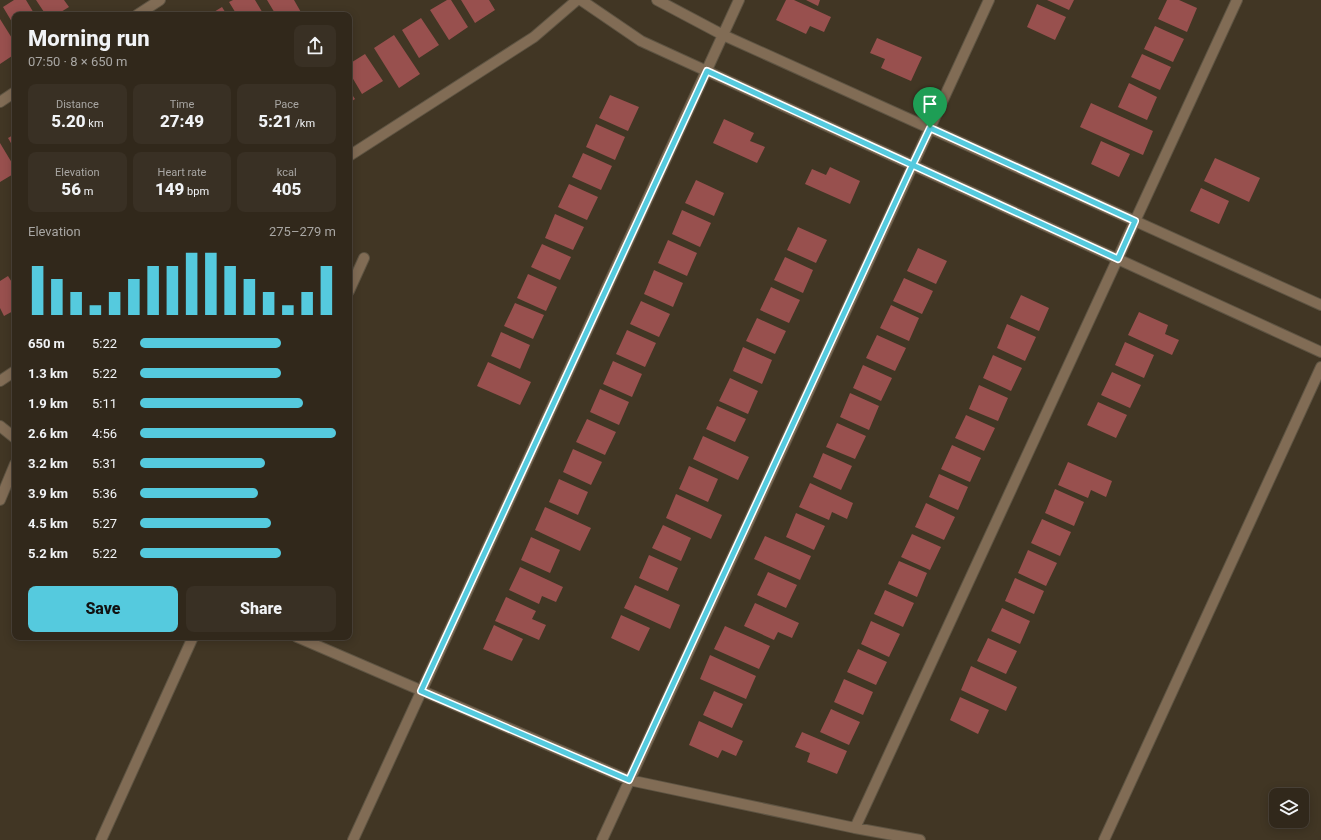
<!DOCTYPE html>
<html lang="en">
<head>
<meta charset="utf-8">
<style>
  :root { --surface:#31281b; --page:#393024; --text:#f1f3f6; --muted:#a8a6a3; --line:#4c443a; --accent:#55cade }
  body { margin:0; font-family:Roboto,sans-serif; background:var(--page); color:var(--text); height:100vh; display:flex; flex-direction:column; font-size:15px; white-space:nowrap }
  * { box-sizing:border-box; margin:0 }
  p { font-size:13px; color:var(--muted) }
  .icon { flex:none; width:22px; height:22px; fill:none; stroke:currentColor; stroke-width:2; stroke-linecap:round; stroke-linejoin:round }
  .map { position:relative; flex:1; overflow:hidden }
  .sheet { position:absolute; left:12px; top:12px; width:340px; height:628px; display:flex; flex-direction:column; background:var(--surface); border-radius:8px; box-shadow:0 2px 10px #0003,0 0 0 1px var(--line) }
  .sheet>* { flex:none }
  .fabs { position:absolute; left:1269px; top:788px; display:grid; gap:8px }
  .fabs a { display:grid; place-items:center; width:40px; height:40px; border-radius:8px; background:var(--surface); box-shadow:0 2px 10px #0003,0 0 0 1px var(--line); font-size:20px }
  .pin { position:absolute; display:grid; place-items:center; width:34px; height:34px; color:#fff; margin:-41px -17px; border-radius:50% 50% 50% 0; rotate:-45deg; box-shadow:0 0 4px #0007 }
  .pin .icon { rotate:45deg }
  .round { display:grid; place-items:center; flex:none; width:42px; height:42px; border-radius:8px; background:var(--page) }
  .summary { display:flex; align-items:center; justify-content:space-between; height:68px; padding:0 16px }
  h1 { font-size:22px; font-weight:800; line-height:30px }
  .figures { display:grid; grid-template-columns:repeat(3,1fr); gap:6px; height:68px; padding:4px 16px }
  .figures div { display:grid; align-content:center; border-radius:8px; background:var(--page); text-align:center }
  .figures b { font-size:17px; font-weight:800 }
  .figures small { font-size:11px; font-weight:400 }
  .figures p { font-size:11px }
  .chart { height:112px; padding:8px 16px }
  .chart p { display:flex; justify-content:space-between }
  .chart svg { width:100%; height:72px; margin-top:4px; stroke:var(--accent); stroke-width:6 }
  .cta { display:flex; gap:8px; margin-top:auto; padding:8px 16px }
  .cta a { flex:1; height:46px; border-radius:8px; background:var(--accent); color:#111; font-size:16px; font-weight:800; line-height:46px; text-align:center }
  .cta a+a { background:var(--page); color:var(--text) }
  ul { padding:0 16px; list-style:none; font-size:13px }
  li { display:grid; grid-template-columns:64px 48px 1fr; align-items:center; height:30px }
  li i { height:10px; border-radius:5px; background:var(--accent) }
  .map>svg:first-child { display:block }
</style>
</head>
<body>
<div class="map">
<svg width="1321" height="840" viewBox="0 0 1321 840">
  <rect width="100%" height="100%" fill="#413624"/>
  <!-- building -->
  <path fill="#98504e" d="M14,0H26L35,15H15V27L3,7Z
    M36,0H64L69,7L56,15H46Z
    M233,0H255L264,15H237L229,2Z
    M267,0H294L302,14L276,15Z
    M447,0H451L468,27L449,40L430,10Z
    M461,0H489L495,10L475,23Z
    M786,0H794L831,17L824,32L810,26L806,34L776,20Z
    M806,0H820L818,6Z
    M1047,0H1074L1069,10Z
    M1167,0H1179L1197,8L1187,32L1158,19Z
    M1037,4L1066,17L1055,40L1027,27Z
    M222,7L227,15H209Z
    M421,18L439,45L419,58L402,30Z
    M0,19L15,43V54L0,64Z
    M1155,26L1184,39L1173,62L1144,49Z
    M394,35L420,74L399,88L374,48Z
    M877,38L922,57L911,81L881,68L885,59L870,53Z
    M365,54L383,81L362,94L349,72V64Z
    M1142,54L1171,67L1160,90L1131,77Z
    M1129,83L1157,97L1147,120L1118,107Z
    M349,90L355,99L349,103Z
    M610,95L639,107L628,131L599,118Z
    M1091,103L1153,131L1143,155L1080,127Z
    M724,119L754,133L750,141L765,147L757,163L713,143Z
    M596,124L625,137L615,160L586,147Z
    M15,134V150L8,138Z
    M1101,141L1130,154L1119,177L1091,164Z
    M0,143L15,168V173L0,182Z
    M583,153L612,166L601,190L572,177Z
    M1215,158L1260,178L1249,202L1204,181Z
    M830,167L860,181L850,204L805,184L812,169L826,175Z
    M696,180L724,193L714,216L685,203Z
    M569,184L598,197L587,220L558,207Z
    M1201,188L1229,201L1219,224L1190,211Z
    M682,210L711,223L700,247L672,234Z
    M555,214L584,227L573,250L545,238Z
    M798,227L827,240L816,263L787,250Z
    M668,240L697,253L687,276L658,263Z
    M542,244L571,257L560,280L531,267Z
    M918,248L947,261L936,284L907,271Z
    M785,257L813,270L803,293L774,280Z
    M654,270L683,283L673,307L644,294Z
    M528,274L557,287L546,311L517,298Z
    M8,276L15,287V310L4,316L0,308V281Z
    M904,278L933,291L922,314L893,301Z
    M771,287L800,300L789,323L760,310Z
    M1021,295L1049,308L1039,331L1010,318Z
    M641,301L670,314L659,337L630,324Z
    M515,303L544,315L533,339L504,326Z
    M891,305L919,318L909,341L880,328Z
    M1139,312L1168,325L1165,334L1179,340L1172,355L1128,335Z
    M757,318L786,331L775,354L746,341Z
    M1007,324L1036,337L1025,361L997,348Z
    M627,330L656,343L645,367L616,354Z
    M501,332L530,345L520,369L491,356Z
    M877,335L906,348L895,371L866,358Z
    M1125,342L1154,355L1144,378L1115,365Z
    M743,347L772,360L762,384L733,371Z
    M993,355L1022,368L1011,391L983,378Z
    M613,361L642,374L632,397L603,384Z
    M488,362L531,382L520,405L477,386Z
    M863,365L892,378L881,401L853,388Z
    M1112,372L1141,385L1130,408L1101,395Z
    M730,378L758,391L748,414L719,401Z
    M979,385L1008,398L998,421L969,409Z
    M600,389L629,402L619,425L590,412Z
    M850,393L879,406L869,430L840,417Z
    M1098,402L1127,415L1116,438L1087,425Z
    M717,406L746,419L735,442L706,429Z
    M966,415L995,428L984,451L955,438Z
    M587,419L616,432L605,455L576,442Z
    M837,423L866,436L855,459L826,447Z
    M703,436L749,457L738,480L693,459Z
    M952,445L981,458L970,482L941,469Z
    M573,449L602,462L591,485L563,472Z
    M823,453L852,466L841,490L813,477Z
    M1068,462L1112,481L1106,497L1091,490L1088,498L1058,485Z
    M689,466L718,479L708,502L679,489Z
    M939,474L968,487L958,510L929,497Z
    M559,479L588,492L578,515L549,502Z
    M810,483L853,503L847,519L832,512L829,520L799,507Z
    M1055,489L1084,502L1074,526L1045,513Z
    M676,494L722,515L711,539L666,518Z
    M926,503L955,517L944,540L915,527Z
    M545,507L591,528L580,551L535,530Z
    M796,513L825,526L814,550L786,537Z
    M1042,519L1071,532L1060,556L1031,543Z
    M663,525L691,538L681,561L652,548Z
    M912,534L941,547L930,570L901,557Z
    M765,536L811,556L800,580L754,559Z
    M531,537L560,550L550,573L521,560Z
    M1028,550L1057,563L1046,586L1018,573Z
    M649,555L678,568L668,591L639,578Z
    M899,561L927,573L917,597L888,584Z
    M520,567L563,587L556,602L542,596L539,604L509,590Z
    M768,572L797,585L786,608L757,595Z
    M1015,578L1044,591L1034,614L1005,601Z
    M635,585L680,605L670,629L624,608Z
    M885,590L914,603L903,627L874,614Z
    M506,597L536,611L532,619L546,625L539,640L495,621Z
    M755,603L799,623L792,638L778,632L774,640L744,626Z
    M1002,608L1030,621L1020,644L991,631Z
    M621,615L650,628L639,651L611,638Z
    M871,621L900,634L889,657L861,644Z
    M494,625L523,639L512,661L483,649Z
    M725,626L770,646L759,669L714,649Z
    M988,638L1017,651L1006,674L977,661Z
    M858,649L887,662L876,685L847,672Z
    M710,655L756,676L746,699L700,679Z
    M971,666L1017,687L1006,711L961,690Z
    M844,679L873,692L863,715L834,702Z
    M714,691L743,704L732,728L703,715Z
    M960,697L989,710L978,734L950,720Z
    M831,709L860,722L849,745L820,732Z
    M699,721L743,741L736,756L722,750L718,758L689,745Z
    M802,732L847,751L837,774L807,762L810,753L795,747Z"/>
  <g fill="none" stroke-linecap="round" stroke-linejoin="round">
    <!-- minor casing -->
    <g stroke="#5e5443" stroke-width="12">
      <path id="minor" d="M581,0L641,41L1321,352
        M657,0L723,35L1321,305
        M137,15L160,0
        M0,102L15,92
        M349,156L534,37L577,0
        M349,291L364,258
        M0,381L15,371
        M0,426L15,438
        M0,500L15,464
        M297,637L629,780L855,828L920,840
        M855,828L1237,0
        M101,840L193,637
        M353,840L739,0
        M602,840L989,0
        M1104,840L1321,367"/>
    </g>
    <!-- minor -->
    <use href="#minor" stroke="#816c55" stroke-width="10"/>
  </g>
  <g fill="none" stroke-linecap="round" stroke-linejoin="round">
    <!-- route casing -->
    <g stroke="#fff" stroke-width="8">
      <path id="route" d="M930,128L912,166L629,780L421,691L707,71L1118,259L1135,221L930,128"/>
    </g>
    <!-- route -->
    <use href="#route" stroke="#55cade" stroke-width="5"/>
  </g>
</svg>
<div class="fabs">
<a><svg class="icon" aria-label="layers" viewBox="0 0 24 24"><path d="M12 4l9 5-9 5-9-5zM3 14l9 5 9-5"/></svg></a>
</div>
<div class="pin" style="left:930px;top:128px;background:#1e9e55"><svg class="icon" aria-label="arrive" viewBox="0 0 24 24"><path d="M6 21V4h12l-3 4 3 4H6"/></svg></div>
<section class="sheet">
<div class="summary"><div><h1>Morning run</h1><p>07:50 · 8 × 650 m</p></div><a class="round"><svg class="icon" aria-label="share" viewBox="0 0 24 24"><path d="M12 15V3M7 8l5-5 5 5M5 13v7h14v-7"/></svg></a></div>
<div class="figures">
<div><p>Distance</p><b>5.20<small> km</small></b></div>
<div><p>Time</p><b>27:49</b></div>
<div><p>Pace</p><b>5:21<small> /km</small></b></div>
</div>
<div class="figures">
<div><p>Elevation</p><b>56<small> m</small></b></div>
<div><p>Heart rate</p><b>149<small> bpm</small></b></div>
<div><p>kcal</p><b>405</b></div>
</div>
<div class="chart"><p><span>Elevation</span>275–279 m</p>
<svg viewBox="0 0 160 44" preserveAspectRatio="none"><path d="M5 44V14M15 44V22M25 44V30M35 44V38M45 44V30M55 44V22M65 44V14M75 44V14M85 44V6M95 44V6M105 44V14M115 44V22M125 44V30M135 44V38M145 44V30M155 44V14"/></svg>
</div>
<ul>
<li><b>650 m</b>5:22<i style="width:72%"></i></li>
<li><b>1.3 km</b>5:22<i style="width:72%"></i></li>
<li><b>1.9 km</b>5:11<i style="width:83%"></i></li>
<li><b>2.6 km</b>4:56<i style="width:100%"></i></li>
<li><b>3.2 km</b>5:31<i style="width:64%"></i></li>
<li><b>3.9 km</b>5:36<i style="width:60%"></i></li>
<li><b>4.5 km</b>5:27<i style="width:67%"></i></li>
<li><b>5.2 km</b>5:22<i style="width:72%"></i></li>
</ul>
<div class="cta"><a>Save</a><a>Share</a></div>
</section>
</div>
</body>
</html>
